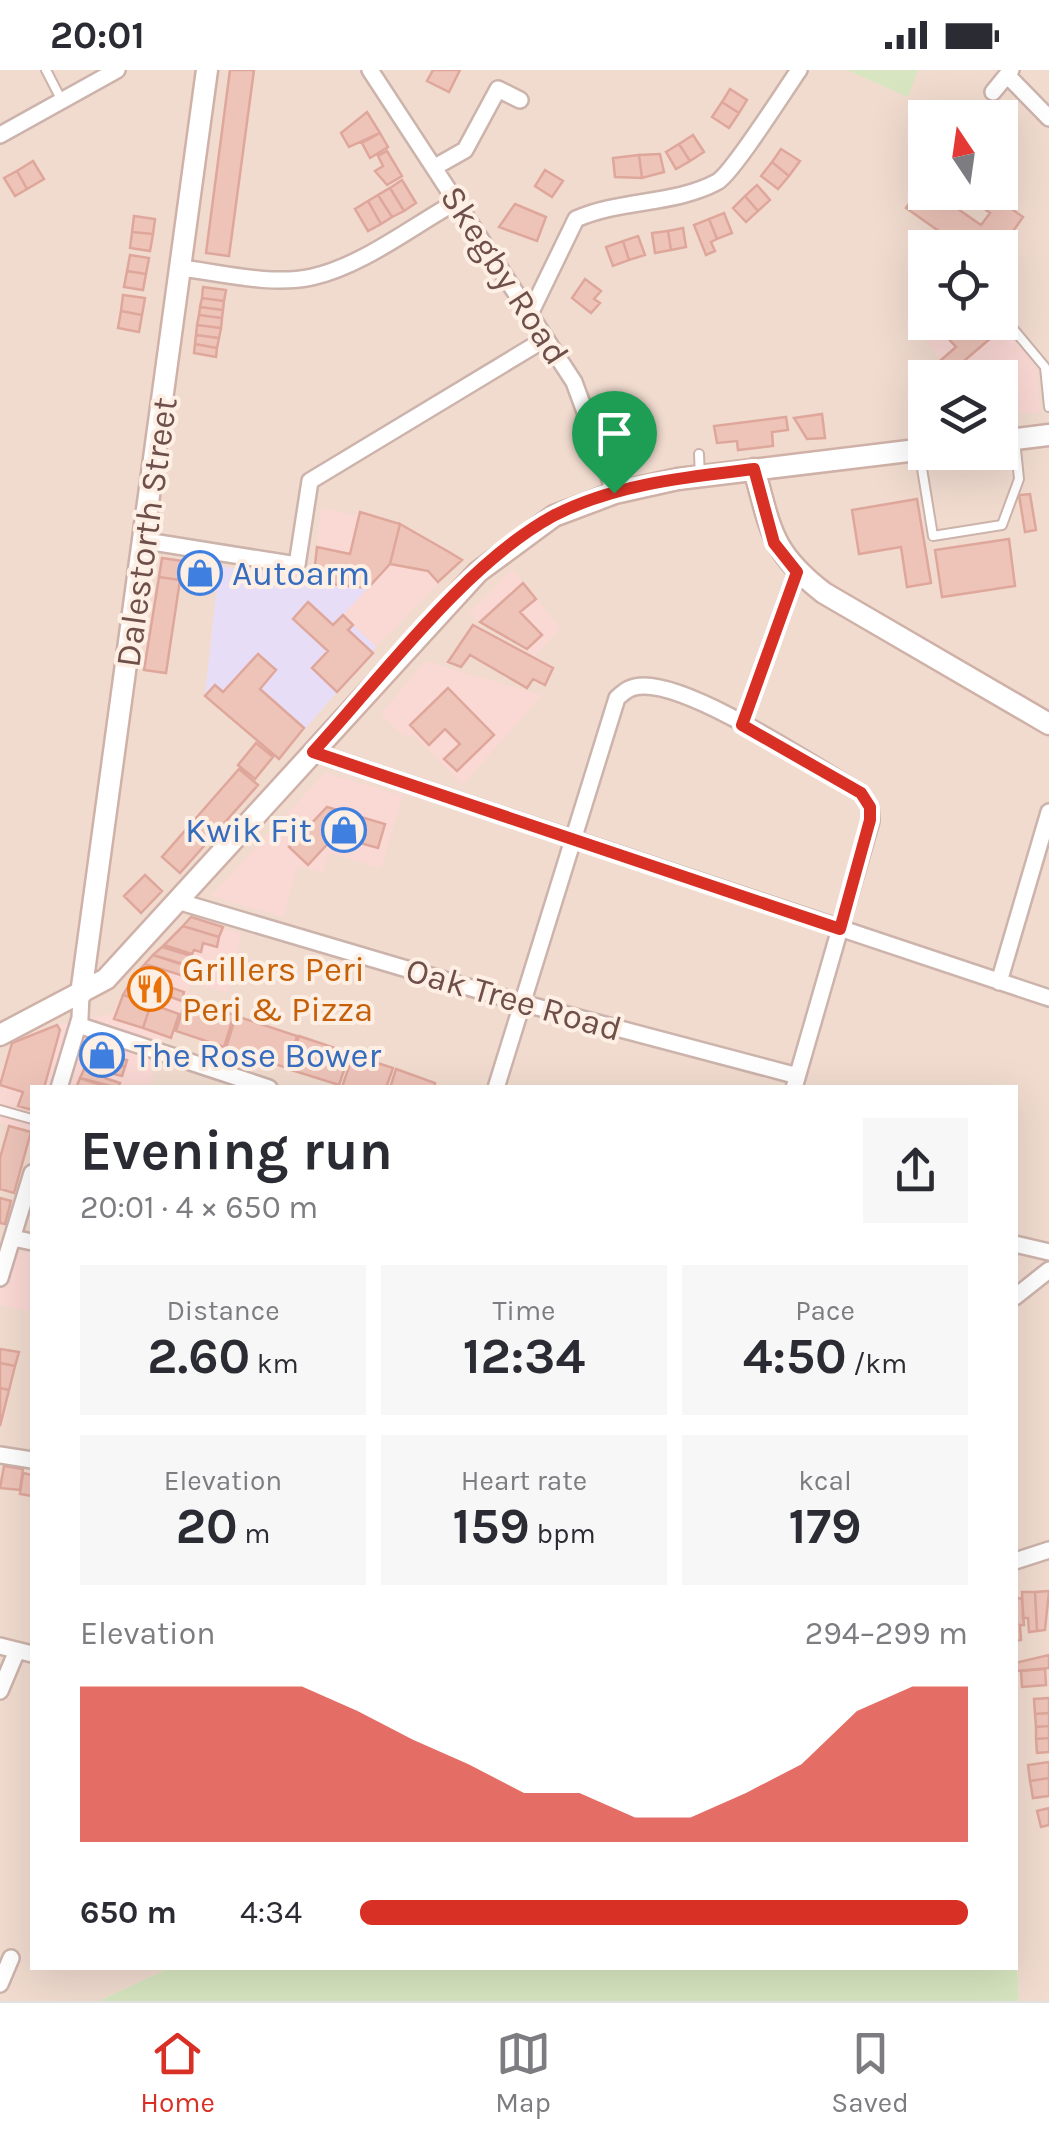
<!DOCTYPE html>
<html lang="en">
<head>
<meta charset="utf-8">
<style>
  :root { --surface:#fff; --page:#f7f7f7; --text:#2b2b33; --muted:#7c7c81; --line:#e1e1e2; --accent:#d93025 }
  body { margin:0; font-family:Karla,sans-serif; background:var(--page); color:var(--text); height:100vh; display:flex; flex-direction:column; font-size:38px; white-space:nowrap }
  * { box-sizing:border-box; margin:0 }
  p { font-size:32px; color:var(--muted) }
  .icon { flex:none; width:55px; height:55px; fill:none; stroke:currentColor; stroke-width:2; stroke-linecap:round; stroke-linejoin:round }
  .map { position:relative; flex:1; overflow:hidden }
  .drawer { position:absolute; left:30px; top:1015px; width:988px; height:885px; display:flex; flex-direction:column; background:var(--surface); border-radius:0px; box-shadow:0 10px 40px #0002 }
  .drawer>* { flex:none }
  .needle { width:65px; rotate:347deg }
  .buttons { position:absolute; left:908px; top:30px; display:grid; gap:20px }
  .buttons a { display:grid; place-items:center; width:110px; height:110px; border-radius:0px; background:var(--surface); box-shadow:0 10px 40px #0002; font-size:50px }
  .pin { position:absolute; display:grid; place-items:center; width:85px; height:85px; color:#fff; margin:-102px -42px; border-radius:50% 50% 50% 0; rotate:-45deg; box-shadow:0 0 10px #0007 }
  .pin .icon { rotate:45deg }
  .round { display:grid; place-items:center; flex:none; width:105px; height:105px; border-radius:0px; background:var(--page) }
  .overview { display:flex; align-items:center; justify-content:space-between; height:170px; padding:0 50px }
  h1 { font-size:55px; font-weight:700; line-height:75px }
  .stats { display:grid; grid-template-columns:repeat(3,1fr); gap:15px; height:170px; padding:10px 50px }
  .stats div { display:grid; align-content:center; border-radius:0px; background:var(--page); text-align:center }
  .stats b { font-size:50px; font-weight:700 }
  .stats small { font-size:28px; font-weight:400 }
  .stats p { font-size:28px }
  .chart { height:280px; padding:20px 50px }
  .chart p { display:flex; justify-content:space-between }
  .chart svg { width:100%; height:180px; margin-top:10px; fill:var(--accent); opacity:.7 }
  ul { padding:0 50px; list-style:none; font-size:32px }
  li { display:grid; grid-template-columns:160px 120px 1fr; align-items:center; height:75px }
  li i { height:25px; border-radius:12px; background:var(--accent) }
  .status { display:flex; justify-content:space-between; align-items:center; height:70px; padding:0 50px; background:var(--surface); direction:ltr }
  .status svg { height:28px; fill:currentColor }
  .tabs { display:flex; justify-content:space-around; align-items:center; height:140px; border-top:2px solid var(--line); background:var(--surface); font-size:28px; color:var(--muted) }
  .tabs a { display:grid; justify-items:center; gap:5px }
  .tabs .on { color:var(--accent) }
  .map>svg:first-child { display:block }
</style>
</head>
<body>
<div class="status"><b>20:01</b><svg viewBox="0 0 49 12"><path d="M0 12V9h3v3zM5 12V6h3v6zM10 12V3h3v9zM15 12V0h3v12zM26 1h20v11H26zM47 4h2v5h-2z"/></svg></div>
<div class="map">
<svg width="1049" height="1931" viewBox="0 0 1049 1931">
  <rect width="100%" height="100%" fill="#faebe0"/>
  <!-- residential -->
  <path fill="#f1dbcf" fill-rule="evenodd" d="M0,0H1049V1931H1019L1015,1859V1018H32V1898H169L99,1931H0ZM925,48H1000V122H925ZM925,178H1000V252H925ZM925,308H1000V382H925Z"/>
  <!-- commercial -->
  <path fill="#fad8d4" d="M950,253H992L999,261L1005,256L1037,299L1040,342L1000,346V308L953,307L927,271Z
    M321,438L400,454L462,490L376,577L343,545L367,518L313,512Z
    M512,499L560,558L535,586L468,544Z
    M425,591L542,625L463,715L413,665L403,666L381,644Z
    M325,703L403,725L381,798L329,783L323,803L298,796L283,847L211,826Z
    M191,847L242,864L227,922L191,913L174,969L165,967L149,1017L32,1018V1062L0,1053V1007L12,973L52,956L112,944L135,905Z
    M0,1177L32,1184V1242L0,1235Z"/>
  <!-- education -->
  <path fill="#e8ddf6" d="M219,496L368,518L343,545L376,577L279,689L205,626Z"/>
  <!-- green -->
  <path fill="#d7e6c0" d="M847,0H918L908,27Z
    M1015,1859L1019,1931H99L169,1898H1015Z"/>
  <!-- building -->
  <path fill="#eec4b9" stroke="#dfa79b" stroke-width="2.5" d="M230,0H254L229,186L206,183Z
    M433,0H460L449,22L427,11Z
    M730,19L747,30L739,43L722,32Z
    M722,32L739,43L729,58L712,47Z
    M367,42L380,63L349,77L341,63Z
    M380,63L388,77L370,88L362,73Z
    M693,65L704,82L690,91L679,74Z
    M679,74L690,91L676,99L666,82Z
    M781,79L800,91L789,106L772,92Z
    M387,81L402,106L387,115L375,101L383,96L378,86Z
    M660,84L664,102L642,108L639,85Z
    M639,85L642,108L615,107L613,88Z
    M33,91L44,109L27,119L17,101Z
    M772,92L789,106L778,119L761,106Z
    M545,100L563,111L552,127L535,116Z
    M17,101L27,119L15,126L4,108Z
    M402,110L416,133L404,141L390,118Z
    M925,111V122H955L948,132L981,155L990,143L982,137L991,124L1023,147L1000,180L963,178L906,138Z
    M757,115L770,130L758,141L745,126Z
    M390,118L404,141L392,147L378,125Z
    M378,125L392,147L381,154L368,131Z
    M745,126L758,141L746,152L733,138Z
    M368,131L381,154L368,161L355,139Z
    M515,134L546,147L537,171L499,157Z
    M724,143L732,163L717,169L709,149Z
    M134,146L155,149L153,164L132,162Z
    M709,149L717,169L711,172L715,181L706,185L694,155Z
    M683,158L686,177L671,180L668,161Z
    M668,161L671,180L655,183L652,163Z
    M132,162L153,164L150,181L130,178Z
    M638,166L645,185L629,190L623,171Z
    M623,171L629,190L613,196L606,177Z
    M130,185L149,188L146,204L127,201Z
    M127,201L146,204L143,220L124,217Z
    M585,209L601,221L594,229L600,233L591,243L572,228Z
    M203,217L226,220L224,231L202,228Z
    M123,225L145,228L142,245L121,241Z
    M202,228L224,231L223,240L200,237Z
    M200,237L223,240L222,248L199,245Z
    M121,241L142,245L139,262L118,258Z
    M199,245L222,248L221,258L197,255Z
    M964,252H992L999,261L950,303L940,291L956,277L947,267Z
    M197,255L221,258L219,268L196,265Z
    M196,265L219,268L217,278L195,274Z
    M195,274L217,278L216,287L194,283Z
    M822,344L825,368L807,369L794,348Z
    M786,347L788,360L772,362L773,376L738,380L737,371L717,373L714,356Z
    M1030,424L1036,460L1025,462L1019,425Z
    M917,429L931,513L907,517L901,477L859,484L852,440Z
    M360,442L400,454L390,494L368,518L313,512L317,477L350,484Z
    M400,454L449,482L462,490L438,512L428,501L390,494Z
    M1009,469L1015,516L942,527L935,480Z
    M162,488L183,491L180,510L159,507Z
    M183,491L219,496L217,515L180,510Z
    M159,507L180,510L166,603L144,600Z
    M523,513L536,529L520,542L542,565L527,579L480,552Z
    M308,532L333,555L343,545L353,555L348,560L373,583L337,622L312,598L328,581L293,549Z
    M473,555L553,598L545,615L533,609L527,618L470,585L461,597L448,592Z
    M258,584L276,600L260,619L304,658L279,689L205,626L215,615L223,622Z
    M448,618L494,665L457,701L444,689L460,674L445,659L429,675L410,655Z
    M256,673L273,687L255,709L238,695Z
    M239,699L258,715L180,803L162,787Z
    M327,737L385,754L378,778L335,766L308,795L289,777Z
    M145,805L162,821L141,843L124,826Z
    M191,847L223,857L219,867L183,856Z
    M183,856L219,867L217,877L203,873L201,882L194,880L192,884L164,875Z
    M162,877L198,888L196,898L153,885Z
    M153,885L193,898L190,908L145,894Z
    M143,896L164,904L160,915L135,905Z
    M135,905L184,922L182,931L160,923L157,933L123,925Z
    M123,925L151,934L143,958L114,949Z
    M186,929L234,945L224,977L176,961Z
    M151,934L179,944L171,968L143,958Z
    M236,946L297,966L287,998L226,978Z
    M57,955L60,960L44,1018H32V1040L18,1036L23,1022L0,1015L12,973Z
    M299,966L350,983L339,1015L288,999Z
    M92,974L115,982L114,986L127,990L125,997L89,985Z
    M89,985L125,997L122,1006L85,997Z
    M353,985L393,998L386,1018L342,1017Z
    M85,997L107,1004L105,1008L120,1013L118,1018L80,1008Z
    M396,999L435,1013L434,1018H390Z
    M80,1008L110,1018H76Z
    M9,1056L31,1062L14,1123L0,1119V1088Z
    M0,1128L11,1131L5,1154L0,1153Z
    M0,1279L19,1282L15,1296L0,1293Z
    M0,1293L15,1296L9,1320L0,1318Z
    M0,1318L9,1320L0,1356Z
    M4,1396L23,1399L20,1420L0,1418Z
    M23,1403L32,1405V1426L20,1424Z
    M1049,1521L1045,1560L1037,1561L1035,1522Z
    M1022,1522H1035L1037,1561L1029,1562L1028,1548H1023Z
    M1022,1528L1024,1555H1020L1021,1570L1015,1571V1529Z
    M1049,1585V1598L1016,1601L1015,1593Z
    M1045,1599L1046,1615L1022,1617L1021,1601Z
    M1049,1628V1643L1035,1644L1034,1629Z
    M1049,1643V1656L1036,1657L1035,1644Z
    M1049,1656V1668L1036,1669V1657Z
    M1049,1668V1682L1037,1683L1036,1669Z
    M1049,1692V1708L1030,1711L1028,1695Z
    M1049,1708V1726L1033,1728L1030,1711Z
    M1049,1738V1755L1041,1757L1037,1741Z"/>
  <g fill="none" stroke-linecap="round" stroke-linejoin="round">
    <!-- lane casing -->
    <g stroke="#ccb3ab" stroke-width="12">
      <path id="lane" d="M46,0L62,31
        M935,172L940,178
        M1000,243L1045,297L1049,337
        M919,380L933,466L1002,455L1019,409L1015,370
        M699,384L700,406
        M0,1040L32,1049"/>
    </g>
    <!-- street casing -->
    <g stroke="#ccb3ab" stroke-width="20">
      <path id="street" d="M370,0L574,312L615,423
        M1007,5L1049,48
        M993,22L1011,0
        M0,65L117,0
        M435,97L465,80L498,19L520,30
        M181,198C222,203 271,216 312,207C362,196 411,157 456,132
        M528,248L576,149C621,129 674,135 717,112C732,104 785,20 799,0
        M146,471L297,495L310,411L545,269
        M742,655L797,502
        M313,682L1049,928
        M177,831L522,933L794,1005
        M999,912L1049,742
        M78,955L269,1018
        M59,1018L80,948L81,924
        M496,1018L617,628C626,620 631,616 644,616C696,616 812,695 861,723L870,737L871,751L794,1018
        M13,1168L32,1172
        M1015,1174L1049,1182
        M0,1208L32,1103
        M1015,1227L1049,1200
        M0,1385L32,1390
        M1015,1491L1049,1480
        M0,1576L32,1584
        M0,1621L16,1583
        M0,1914L11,1888"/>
    </g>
    <!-- secondary casing -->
    <g stroke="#cfb1a8" stroke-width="25">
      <path id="secondary" d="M1000,371L1049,365
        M754,399C771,460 771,482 824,523L1049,654
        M81,924L207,0
        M0,965L106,909L478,502L554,446L615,423L678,409L925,379"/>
    </g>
    <!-- lane -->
    <use href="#lane" stroke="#fff" stroke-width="8"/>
    <!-- street -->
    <use href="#street" stroke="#fff" stroke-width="15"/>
    <!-- secondary -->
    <use href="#secondary" stroke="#fff" stroke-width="20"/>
  </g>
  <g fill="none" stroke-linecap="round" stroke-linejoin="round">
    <!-- route casing -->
    <g stroke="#fff" stroke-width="20">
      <path id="route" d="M754,399L774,473L797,502L742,655L861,723L870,737V750L840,859L313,682C381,608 465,494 553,446C614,414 687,407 754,399Z"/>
    </g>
    <!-- route -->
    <use href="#route" stroke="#d93025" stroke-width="12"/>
  </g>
  <!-- icons -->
  <defs>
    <g id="shop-ring" transform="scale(2.25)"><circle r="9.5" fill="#feefe5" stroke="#3f7fe0" stroke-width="1.5"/><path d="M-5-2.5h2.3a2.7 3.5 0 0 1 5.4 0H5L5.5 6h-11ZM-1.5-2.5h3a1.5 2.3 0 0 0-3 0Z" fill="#3f7fe0"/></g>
    <g id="restaurant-ring" transform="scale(2.25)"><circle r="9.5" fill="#feefe5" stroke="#e8710a" stroke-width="1.5"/><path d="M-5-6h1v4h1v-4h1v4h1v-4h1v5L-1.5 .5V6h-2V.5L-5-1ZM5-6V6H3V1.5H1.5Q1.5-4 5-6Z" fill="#e8710a"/></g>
  </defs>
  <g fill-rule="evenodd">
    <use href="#shop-ring" x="200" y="503"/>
    <use href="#shop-ring" x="344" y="760"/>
    <use href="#restaurant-ring" x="150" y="919"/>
    <use href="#shop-ring" x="102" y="985"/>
  </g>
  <g text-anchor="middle" stroke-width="8" stroke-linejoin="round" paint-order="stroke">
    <!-- street labels -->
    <g font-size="35" fill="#6f4f49" stroke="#feefe5">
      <text transform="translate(505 205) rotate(57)" y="12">Skegby Road</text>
      <text transform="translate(146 462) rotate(-82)" y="12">Dalestorth Street</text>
      <text transform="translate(514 929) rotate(16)" y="12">Oak Tree Road</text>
    </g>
    <!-- shop labels -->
    <g font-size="35" fill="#366cbe" stroke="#feefe5" text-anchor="start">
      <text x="232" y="515">Autoarm</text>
      <text x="312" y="772" text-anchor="end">Kwik Fit</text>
      <text x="134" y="997">The Rose Bower</text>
    </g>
    <!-- food labels -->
    <g font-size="35" fill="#c56008" stroke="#feefe5" text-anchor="start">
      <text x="182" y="911">Grillers Peri<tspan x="182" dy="40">Peri &amp; Pizza</tspan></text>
    </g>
  </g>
</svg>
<div class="buttons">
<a><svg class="needle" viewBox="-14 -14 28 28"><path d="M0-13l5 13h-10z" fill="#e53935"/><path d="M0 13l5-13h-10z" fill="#7c7c81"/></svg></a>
<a><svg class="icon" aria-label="locate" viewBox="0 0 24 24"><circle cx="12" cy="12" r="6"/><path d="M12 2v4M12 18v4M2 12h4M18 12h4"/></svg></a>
<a><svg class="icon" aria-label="layers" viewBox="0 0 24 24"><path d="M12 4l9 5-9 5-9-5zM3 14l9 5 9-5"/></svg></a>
</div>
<div class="pin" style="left:614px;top:423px;background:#1e9e55"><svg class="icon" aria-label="arrive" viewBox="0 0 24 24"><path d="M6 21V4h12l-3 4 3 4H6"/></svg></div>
<section class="drawer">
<div class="overview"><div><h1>Evening run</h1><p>20:01 · 4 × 650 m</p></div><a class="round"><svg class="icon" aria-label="share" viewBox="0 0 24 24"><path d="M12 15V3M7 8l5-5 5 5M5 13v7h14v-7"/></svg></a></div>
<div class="stats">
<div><p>Distance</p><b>2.60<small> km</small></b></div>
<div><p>Time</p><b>12:34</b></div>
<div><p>Pace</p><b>4:50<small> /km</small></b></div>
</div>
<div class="stats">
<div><p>Elevation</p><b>20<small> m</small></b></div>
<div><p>Heart rate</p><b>159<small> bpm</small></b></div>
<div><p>kcal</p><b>179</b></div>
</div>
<div class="chart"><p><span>Elevation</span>294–299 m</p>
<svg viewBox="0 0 160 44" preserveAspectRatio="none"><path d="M0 44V6L10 6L20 6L30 6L40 6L50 12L60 19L70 25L80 32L90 32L100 38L110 38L120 32L130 25L140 12L150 6L160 6V44z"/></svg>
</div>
<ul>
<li><b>650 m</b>4:34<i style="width:100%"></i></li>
</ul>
</section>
</div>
<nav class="tabs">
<a class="on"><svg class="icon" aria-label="home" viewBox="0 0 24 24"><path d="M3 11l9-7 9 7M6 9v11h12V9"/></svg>Home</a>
<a><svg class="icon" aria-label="map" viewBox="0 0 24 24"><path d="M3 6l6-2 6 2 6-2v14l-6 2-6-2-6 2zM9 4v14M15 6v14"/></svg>Map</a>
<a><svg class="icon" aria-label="saved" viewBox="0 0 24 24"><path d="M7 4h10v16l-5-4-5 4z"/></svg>Saved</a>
</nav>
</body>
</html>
